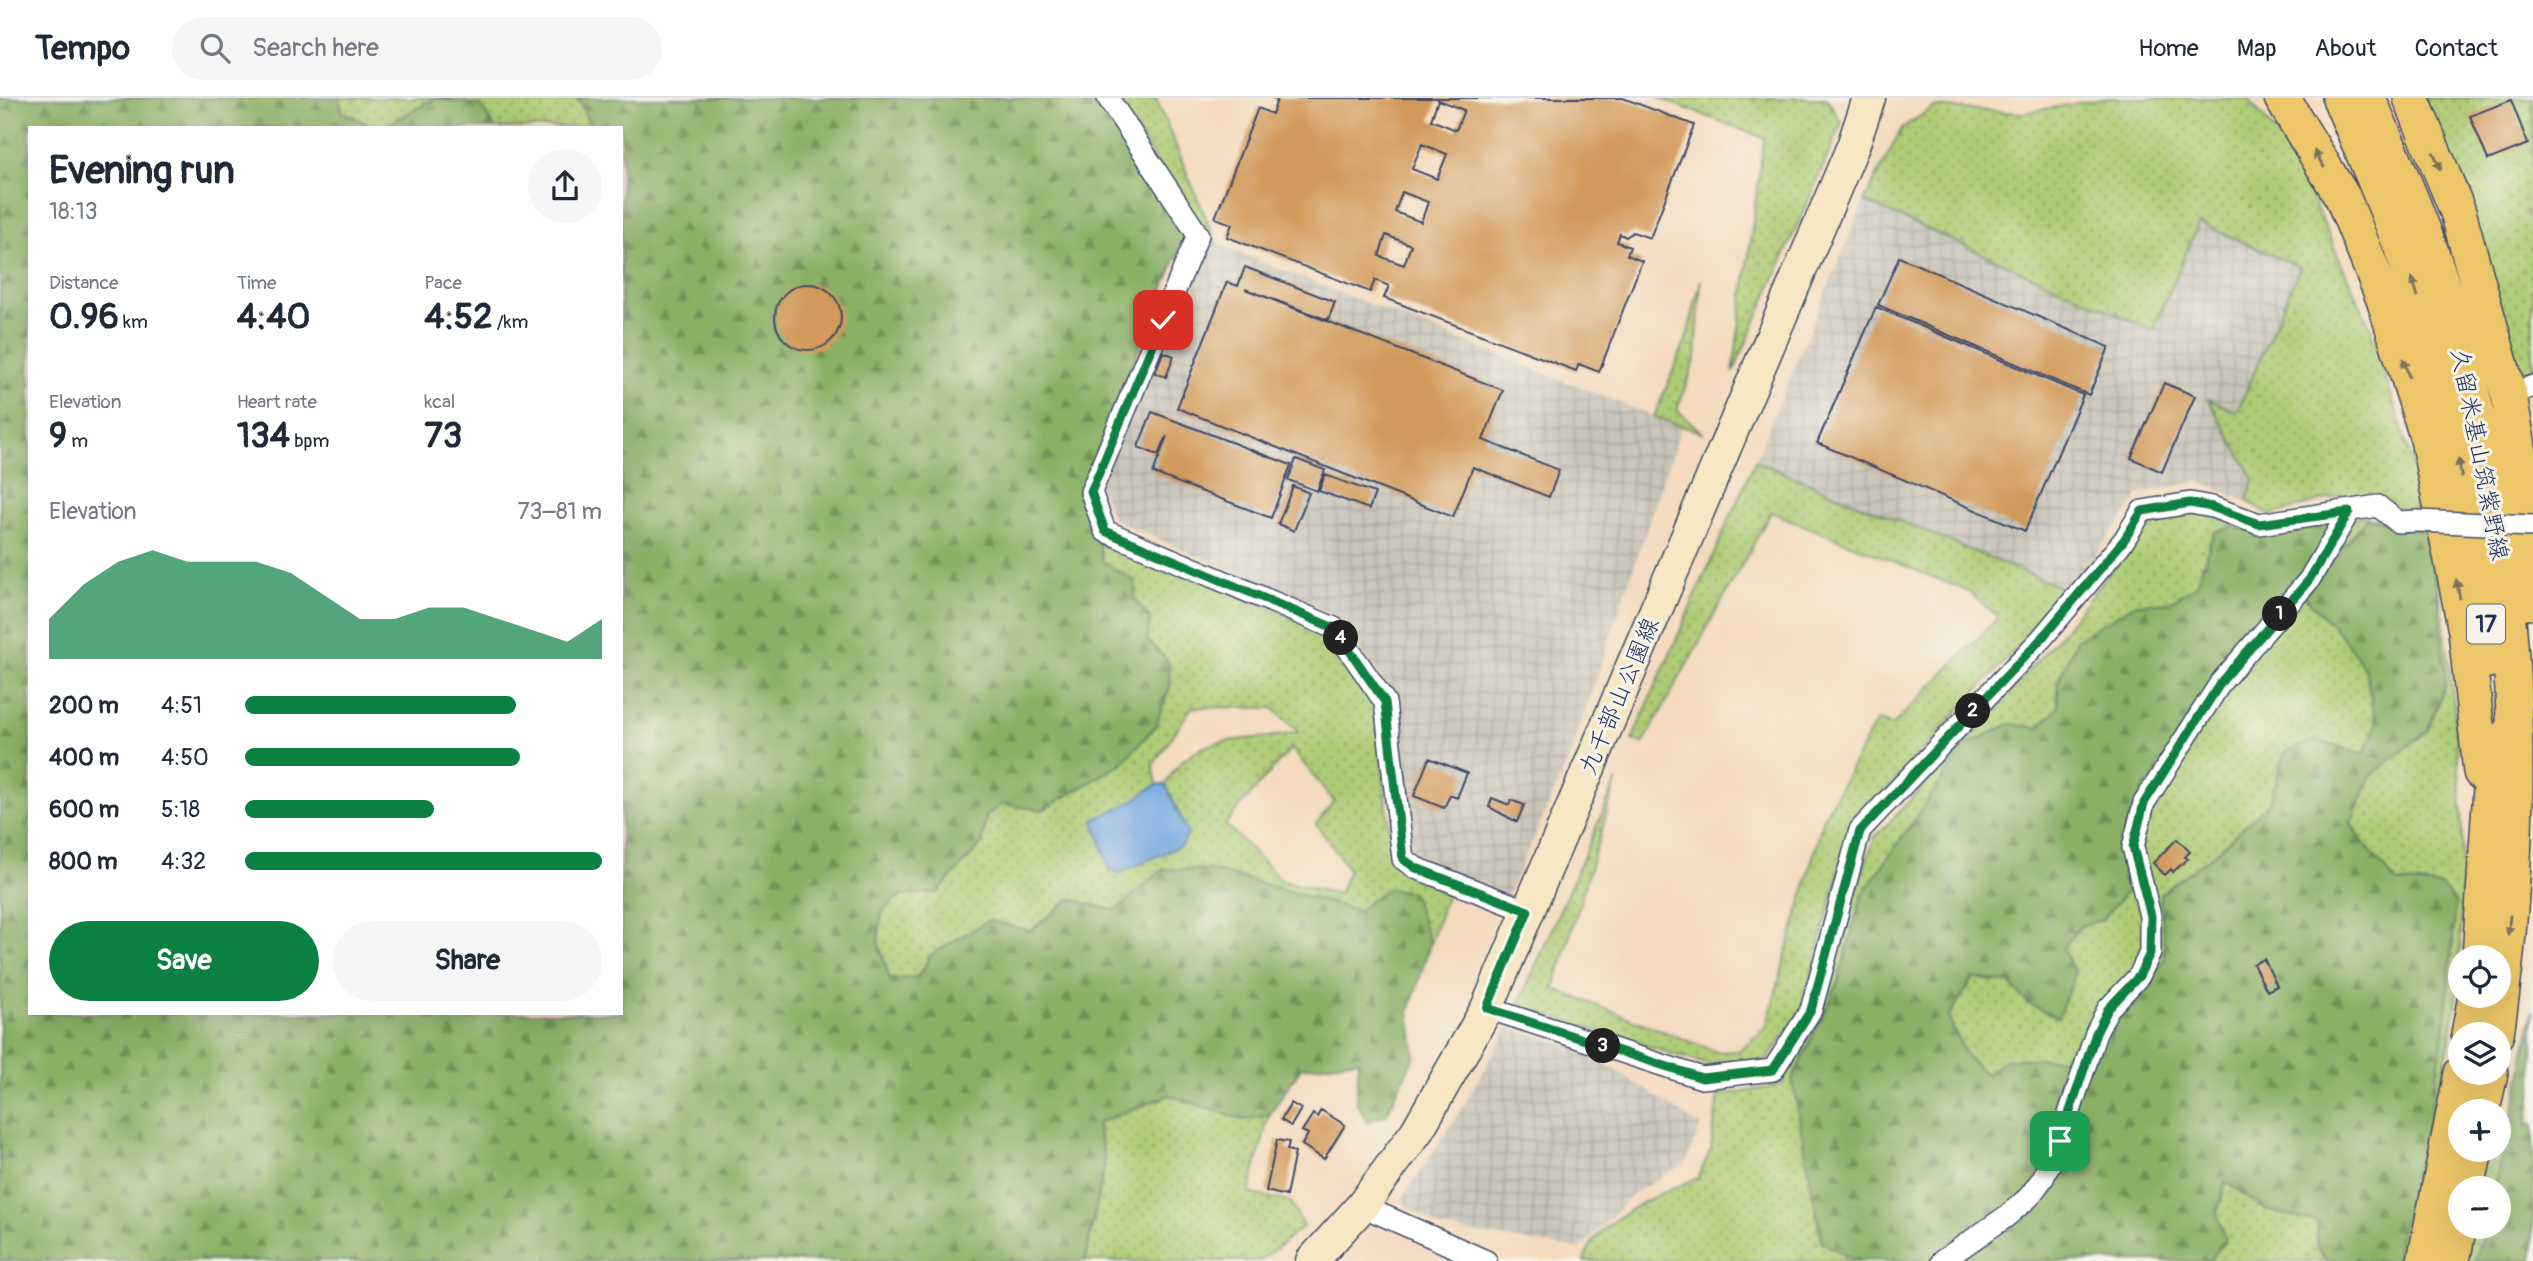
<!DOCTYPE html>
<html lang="en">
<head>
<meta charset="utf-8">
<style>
  :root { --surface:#fff; --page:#f6f6f7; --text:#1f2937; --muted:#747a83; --line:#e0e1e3; --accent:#0b8043 }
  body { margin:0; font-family:Pangolin,"Klee One",sans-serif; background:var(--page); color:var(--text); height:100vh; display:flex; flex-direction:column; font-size:26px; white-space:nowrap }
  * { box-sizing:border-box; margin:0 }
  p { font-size:23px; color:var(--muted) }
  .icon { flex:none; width:38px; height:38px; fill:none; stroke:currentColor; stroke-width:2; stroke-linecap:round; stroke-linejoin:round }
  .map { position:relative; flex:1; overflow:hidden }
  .side { position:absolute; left:28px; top:28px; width:595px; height:889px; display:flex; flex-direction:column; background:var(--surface); border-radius:0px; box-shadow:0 7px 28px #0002 }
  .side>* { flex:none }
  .controls { position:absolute; left:2448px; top:847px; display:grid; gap:14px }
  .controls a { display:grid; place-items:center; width:63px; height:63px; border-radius:50%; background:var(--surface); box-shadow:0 7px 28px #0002; font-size:35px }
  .pin { position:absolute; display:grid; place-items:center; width:60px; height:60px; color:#fff; margin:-30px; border-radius:14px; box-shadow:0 4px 10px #0006 }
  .km { position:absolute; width:35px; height:35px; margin:-18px; border-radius:50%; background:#222; color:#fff; font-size:19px; line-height:35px; text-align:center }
  .round { display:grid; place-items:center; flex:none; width:74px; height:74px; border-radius:37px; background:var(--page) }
  .summary { display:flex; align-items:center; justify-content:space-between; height:119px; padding:0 21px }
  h1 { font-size:38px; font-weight:700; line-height:52px }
  .figures { display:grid; grid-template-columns:repeat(3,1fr); gap:10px; height:119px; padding:7px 21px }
  .figures div { display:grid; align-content:center }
  .figures b { font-size:35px; font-weight:700 }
  .figures small { font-size:19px; font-weight:400 }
  .figures p { font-size:19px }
  .chart { height:196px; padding:14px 21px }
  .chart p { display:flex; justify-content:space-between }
  .chart svg { width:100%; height:126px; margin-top:7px; fill:var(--accent); opacity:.7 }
  .action { display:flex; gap:14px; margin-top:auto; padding:14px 21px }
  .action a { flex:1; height:80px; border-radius:42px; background:var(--accent); color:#fff; font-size:28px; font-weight:700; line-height:80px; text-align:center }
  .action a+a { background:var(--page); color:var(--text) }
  ul { padding:0 21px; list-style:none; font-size:23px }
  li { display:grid; grid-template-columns:112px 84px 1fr; align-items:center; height:52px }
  li i { height:18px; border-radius:9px; background:var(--accent) }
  header { display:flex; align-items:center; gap:42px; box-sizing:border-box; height:98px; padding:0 35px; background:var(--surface); border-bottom:2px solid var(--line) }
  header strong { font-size:33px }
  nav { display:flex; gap:38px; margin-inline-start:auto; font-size:24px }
  .search { width:490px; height:63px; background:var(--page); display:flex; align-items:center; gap:18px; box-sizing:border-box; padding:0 24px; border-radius:38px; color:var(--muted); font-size:26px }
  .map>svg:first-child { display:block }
</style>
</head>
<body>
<header>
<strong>Tempo</strong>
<div class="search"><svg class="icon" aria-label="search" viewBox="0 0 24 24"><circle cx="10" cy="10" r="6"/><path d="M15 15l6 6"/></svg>Search here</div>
<nav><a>Home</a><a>Map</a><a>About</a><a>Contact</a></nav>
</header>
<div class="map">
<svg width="2533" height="1163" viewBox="0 0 2533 1163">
  <defs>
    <pattern id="industrial-grid" width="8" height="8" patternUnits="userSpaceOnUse" patternTransform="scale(1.75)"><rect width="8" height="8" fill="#c8c4b8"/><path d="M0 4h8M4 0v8" fill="none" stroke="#aba9a1"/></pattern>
    <pattern id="green-dots" width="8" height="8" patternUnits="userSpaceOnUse" patternTransform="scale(1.75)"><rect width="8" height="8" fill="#adcc74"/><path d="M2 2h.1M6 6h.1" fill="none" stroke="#8ca662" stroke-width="1.8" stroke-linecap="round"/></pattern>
    <pattern id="forest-firs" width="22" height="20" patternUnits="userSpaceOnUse" patternTransform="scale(1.75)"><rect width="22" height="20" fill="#8ab066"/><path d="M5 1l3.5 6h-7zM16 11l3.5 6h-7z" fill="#709057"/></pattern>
  </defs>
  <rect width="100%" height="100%" fill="#f7f3e8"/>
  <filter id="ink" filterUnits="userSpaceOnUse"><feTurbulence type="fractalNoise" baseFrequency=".0143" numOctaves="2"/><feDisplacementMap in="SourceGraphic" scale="14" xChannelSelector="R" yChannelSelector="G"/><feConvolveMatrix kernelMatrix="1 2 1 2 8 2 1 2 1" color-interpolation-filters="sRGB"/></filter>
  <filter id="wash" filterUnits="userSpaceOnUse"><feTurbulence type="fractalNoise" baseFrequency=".00686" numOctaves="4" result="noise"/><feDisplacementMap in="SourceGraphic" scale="28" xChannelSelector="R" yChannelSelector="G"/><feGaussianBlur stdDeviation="1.57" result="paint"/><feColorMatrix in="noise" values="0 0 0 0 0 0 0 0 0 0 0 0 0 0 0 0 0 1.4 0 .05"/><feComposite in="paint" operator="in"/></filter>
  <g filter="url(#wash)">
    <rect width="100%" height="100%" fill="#f4dbbe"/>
    <!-- industrial -->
    <path fill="url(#industrial-grid)" d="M1864,103L2153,231L2198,125L2300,169L2237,314L2209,302L2254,382L2247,403L2198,383L2140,396L2069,493L1755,363Z
      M1206,142L1681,329L1569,661L1508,797L1412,757L1394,597L1333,517L1113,421L1099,387Z
      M1508,930L1585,952L1701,1028L1686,1064L1633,1096L1580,1151L1440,1130L1401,1103L1465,1005Z"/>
    <!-- green -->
    <path fill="url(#green-dots)" stroke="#647e69" stroke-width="2" fill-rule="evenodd" d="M339,0H435L383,30H375L342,14Z
      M440,0H578L592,29L495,30L481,8Z
      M1116,0H1156L1216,145L1206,142Z
      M1659,0H1827L1842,25L1733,275L1764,40Z
      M2108,0H2248L2290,53L2369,226L2427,412L2401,413L2378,398H2338L2271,417L2247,403L2254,381L2208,301L2237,314L2300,169L2199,125L2153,232L1864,103L1902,30L1934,9L2021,15Z
      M2424,0H2533V110L2526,113L2533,134V280L2518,286Z
      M1701,182L1696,259L1677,312L1703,335L1654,319L1686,242Z
      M1755,363L2069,493L1851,730L1802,912L1767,962L1708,967L1518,908L1616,684L1554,891L1717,954L1738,953L1766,930L1824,719L1877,622L1892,628L1998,520L1970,494L1771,414L1643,646L1632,642Z
      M2192,411L2262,433L2362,418L2429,432C2456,584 2471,739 2457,894C2453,929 2445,965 2439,999L2486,1013H2460V1052H2499V1017L2533,1026V1163H1584C1594,1121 1661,1095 1698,1080L1711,1051L1718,997L1768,990L1785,984L1784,979L1821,918L1840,842L1874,740L1974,635L2054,544L2130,449L2146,422ZM2460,1090H2499V1129H2460Z
      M1098,438L1327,534L1376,611L1393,765L1447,796L1430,846L1411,794L1386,791L1358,813L1213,772L1164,771L1116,813L1070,801L1030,834L931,857L918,879L890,882L878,843L882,813L900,797L982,746L986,717L1002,705L1043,712L1121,666L1169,564L1147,542L1150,521L1135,502V483L1102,464ZM1192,609L1273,610L1298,634C1248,647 1191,630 1166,687L1188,736L1094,722L1131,704L1157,686L1153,667ZM1291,650L1334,703L1316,726L1349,772L1339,796L1282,783L1225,726Z
      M1169,997L1244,1022L1269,1017L1249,1095L1291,1104L1303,1129L1260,1163H1085L1105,1065L1097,1025Z"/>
    <!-- forest -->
    <path fill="url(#forest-firs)" stroke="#527062" stroke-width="2" d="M0,0H339L342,14L375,30H30V915H621V30H591L578,0H1081L1097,2L1187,133L1081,392L1098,438L1102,463L1135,483V502L1150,520L1147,542L1169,564L1170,589L1155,629L1121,666L1042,712L1002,706L986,718L982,746L937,795L900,797L882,813L878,844L890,882L918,879L931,857L989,822L1030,833L1070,801L1116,813L1163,771L1213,772L1358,813L1386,791L1412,794L1430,846L1409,914L1415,957L1386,1017L1367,1024L1356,1003L1359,962L1301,970L1269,1017L1244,1022L1169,997L1097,1025L1105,1065L1085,1163H0Z
      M435,0L481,8L495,30H383Z
      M2335,420L2325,446L2207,591L2130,717L2119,754L2127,793L2102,822L2081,828L2063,850L2075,876L2058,920L2029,906L2009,885L1974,880L1948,919L1967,959L1986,976L2007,961H2060L2105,952L2118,918L2136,906L2165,860L2160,796L2214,756L2270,704L2285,654L2316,642L2364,657L2376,626L2365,571L2341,537L2304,498L2366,420L2426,434L2438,499L2446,586L2428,632L2371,678L2351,725C2363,749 2381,763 2396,784L2441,788L2456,806L2444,935L2429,1023L2398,1143L2397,1163H2327L2317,1149V1124L2266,1112L2226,1084L2217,1115L2225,1142L2210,1163H1856L1822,1144L1792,982L1838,885L1862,797L1966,647L2010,626L2038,630L2058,610V583L2077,541L2136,506L2170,504L2196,487L2214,434L2235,427Z
      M2533,912V985L2527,1029H2533V1163H2475L2484,1129H2499V1090H2494L2518,994Z"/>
    <!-- water -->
    <path fill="#74a7e1" stroke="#486ba0" stroke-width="2" d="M1158,686L1166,687L1188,736L1182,747L1120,775L1110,772L1094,722L1131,704Z"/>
    <g id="blocks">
      <!-- building -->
      <path fill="#d29a5a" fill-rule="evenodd" d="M1272,0H1623L1694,27L1650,140L1633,134L1626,139L1620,136L1617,144L1630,149L1627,157L1642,163L1599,274L1579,266L1576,273L1384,200L1389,188L1375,182L1370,194L1227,139L1232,126L1215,120L1258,10L1272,16L1277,2ZM1438,2L1464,12L1456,32L1431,22ZM1422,46L1447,56L1437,81L1412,71ZM1402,94L1428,104L1421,124L1395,114ZM1386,137L1411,147L1404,167L1379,158Z
        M2511,2L2528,46L2488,62L2470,18Z
        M1899,159L2109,249L2089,297L1878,207Z
        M1245,169L1335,204L1328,222L1245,191L1503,292L1483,342L1559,372L1549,399L1473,369L1453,419L1177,310L1227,184L1238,188Z
        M775 219a33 33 0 1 1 66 0a33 33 0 1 1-66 0Z
        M1876,209L2083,297L2025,433L1817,345Z
        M1163,254L1174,258L1166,279L1155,275Z
        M2164,285L2195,298L2162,374L2131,360Z
        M1152,314L1291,367L1271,420L1153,375L1167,338L1158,357L1138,349Z
        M1296,361L1325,372L1317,393L1288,382Z
        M1325,377L1375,395L1369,411L1319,393Z
        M1293,388L1309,395L1294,433L1278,426Z
        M1429,660L1467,675L1457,700L1450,697L1444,710L1414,698Z
        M1492,700L1509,707L1511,702L1524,707L1517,724L1489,709Z
        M2177,741L2190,754L2184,759L2187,761L2173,774L2171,771L2165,777L2153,765Z
        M2264,861L2277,888L2267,893L2253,866Z
        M1291,1005L1301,1011L1291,1028L1281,1022Z
        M1321,1012L1345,1027L1324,1061L1302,1047L1308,1036L1302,1033L1313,1016L1317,1019Z
        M1277,1042L1289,1044L1287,1052L1295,1054L1286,1098L1266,1093Z"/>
    </g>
  </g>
  <g filter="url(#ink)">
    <use href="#blocks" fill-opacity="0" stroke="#3c496c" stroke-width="2"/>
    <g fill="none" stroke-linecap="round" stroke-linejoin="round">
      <!-- minor casing -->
      <g stroke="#3c496c" stroke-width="24">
        <path id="minor" d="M1108,0L1198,137L1091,394L1105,433L1334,530L1385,604L1403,761L1416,770L1528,813
          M2509,297L2533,288
          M1487,910L1702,980L1773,972L1811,912L1860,732L2042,540L2124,442L2142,413L2190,405L2212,409L2259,426L2378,408L2398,424L2417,423
          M1362,1108L1486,1163
          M1942,1163L2007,1118L2029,1099L2043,1080L2060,1043L2096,935L2108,911L2139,878L2150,855V818L2133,749L2144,705L2221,584L2309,482L2349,414"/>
      </g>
      <!-- secondary casing -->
      <g stroke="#3c496c" stroke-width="35">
        <path id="secondary" d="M1312,1163L1362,1108L1417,1033L1487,910L1853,48L1869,0"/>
      </g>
      <!-- primary casing -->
      <g stroke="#3c496c" stroke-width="38">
        <path id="primary" d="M2282,0L2343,100L2384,201L2428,341L2466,533L2481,674
          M2340,0C2365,59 2391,117 2412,178C2452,295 2479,439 2489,562
          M2368,0C2392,57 2418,114 2437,172C2517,411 2533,688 2496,936
          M2411,0L2458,114L2509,297L2523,377L2528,504
          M2480,859L2494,643
          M2469,936L2476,898
          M2482,1013L2490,975
          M2467,1090L2475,1052
          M2425,1163L2462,975
          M2452,1163L2460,1122"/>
      </g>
      <!-- minor -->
      <use href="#minor" stroke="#fff" stroke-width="21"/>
      <!-- secondary -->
      <use href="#secondary" stroke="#f7e8c3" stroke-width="32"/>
      <!-- primary -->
      <use href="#primary" stroke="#ecc669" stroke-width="35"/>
      <!-- minor-bridge casing -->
      <g stroke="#3c496c" stroke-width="24" stroke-linecap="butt">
        <path id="minor-bridge" d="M2417,423L2533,428"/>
      </g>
      <!-- minor-bridge -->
      <use href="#minor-bridge" stroke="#fff" stroke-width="21"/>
    </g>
    <!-- one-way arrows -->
    <defs><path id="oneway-solid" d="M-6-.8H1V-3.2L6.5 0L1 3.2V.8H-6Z" transform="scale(1.75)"/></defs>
    <g fill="#797363">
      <use href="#oneway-solid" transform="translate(2319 61) rotate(-122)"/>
      <use href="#oneway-solid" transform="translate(2437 63) rotate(67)"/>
      <use href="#oneway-solid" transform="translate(2415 189) rotate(-107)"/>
      <use href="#oneway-solid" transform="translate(2406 270) rotate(-108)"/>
      <use href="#oneway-solid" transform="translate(2460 370) rotate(-100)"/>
      <use href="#oneway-solid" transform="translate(2458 491) rotate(-101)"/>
      <use href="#oneway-solid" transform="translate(2509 827) rotate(96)"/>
    </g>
  </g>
  <g fill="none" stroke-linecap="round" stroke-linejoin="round" filter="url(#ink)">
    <!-- route casing -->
    <g stroke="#fff" stroke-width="14">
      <path id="route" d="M1163,222L1091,394L1105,433L1334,530L1385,604L1403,761L1416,770L1528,813L1487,910L1702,980L1773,972L1811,912L1860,733L2042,540L2124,442L2142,413L2190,405L2212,409L2259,426L2349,414L2309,482L2221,584L2144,705L2133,749L2151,818L2150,855L2139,878L2108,911L2096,935L2060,1043"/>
    </g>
    <!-- route -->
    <use href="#route" stroke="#0b8043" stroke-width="9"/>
  </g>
  <g text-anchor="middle" stroke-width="6" stroke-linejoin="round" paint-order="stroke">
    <!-- shield labels -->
    <rect fill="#f7f3e8" stroke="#5d6a87" stroke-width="2" x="2467" y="506.5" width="38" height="39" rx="5"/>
    <g font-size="23" font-weight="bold" fill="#1b2f5e">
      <text x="2486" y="534">17</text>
    </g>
    <!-- street labels -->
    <g font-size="24" fill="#1b2f5e" stroke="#f7f3e8">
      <text transform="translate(2480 356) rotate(79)" y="8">久留米基山筑紫野線</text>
      <text transform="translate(1619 598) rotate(-67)" y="8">九千部山公園線</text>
    </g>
  </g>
</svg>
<div class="controls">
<a><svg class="icon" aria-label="locate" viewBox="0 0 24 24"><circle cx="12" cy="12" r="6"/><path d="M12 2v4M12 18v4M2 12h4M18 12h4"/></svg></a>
<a><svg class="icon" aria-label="layers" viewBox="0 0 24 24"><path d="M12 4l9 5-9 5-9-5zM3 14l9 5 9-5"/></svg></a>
<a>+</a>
<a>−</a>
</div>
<div class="pin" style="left:2060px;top:1043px;background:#1e9e55"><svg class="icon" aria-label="arrive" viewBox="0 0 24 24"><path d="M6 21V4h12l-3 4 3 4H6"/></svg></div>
<div class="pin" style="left:1163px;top:222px;background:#d93025"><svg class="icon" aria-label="check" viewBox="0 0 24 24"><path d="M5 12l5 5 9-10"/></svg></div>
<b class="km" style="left:2280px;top:516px">1</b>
<b class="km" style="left:1973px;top:613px">2</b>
<b class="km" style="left:1603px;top:948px">3</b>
<b class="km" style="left:1341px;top:540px">4</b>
<section class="side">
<div class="summary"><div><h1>Evening run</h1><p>18:13</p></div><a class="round"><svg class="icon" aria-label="share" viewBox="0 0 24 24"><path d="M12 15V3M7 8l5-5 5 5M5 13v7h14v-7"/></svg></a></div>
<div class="figures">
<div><p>Distance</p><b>0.96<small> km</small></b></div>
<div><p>Time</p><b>4:40</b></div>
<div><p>Pace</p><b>4:52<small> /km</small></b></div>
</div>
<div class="figures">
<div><p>Elevation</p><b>9<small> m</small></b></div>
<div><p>Heart rate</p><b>134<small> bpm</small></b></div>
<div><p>kcal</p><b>73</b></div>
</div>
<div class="chart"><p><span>Elevation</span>73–81 m</p>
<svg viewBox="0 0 160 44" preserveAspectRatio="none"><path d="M0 44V30L10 18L20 10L30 6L40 10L50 10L60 10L70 14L80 22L90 30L100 30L110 26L120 26L130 30L140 34L150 38L160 30V44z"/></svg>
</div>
<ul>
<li><b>200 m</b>4:51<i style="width:76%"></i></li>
<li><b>400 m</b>4:50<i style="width:77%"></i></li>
<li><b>600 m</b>5:18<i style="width:53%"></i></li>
<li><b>800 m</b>4:32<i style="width:100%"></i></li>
</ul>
<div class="action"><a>Save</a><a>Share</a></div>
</section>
</div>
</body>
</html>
